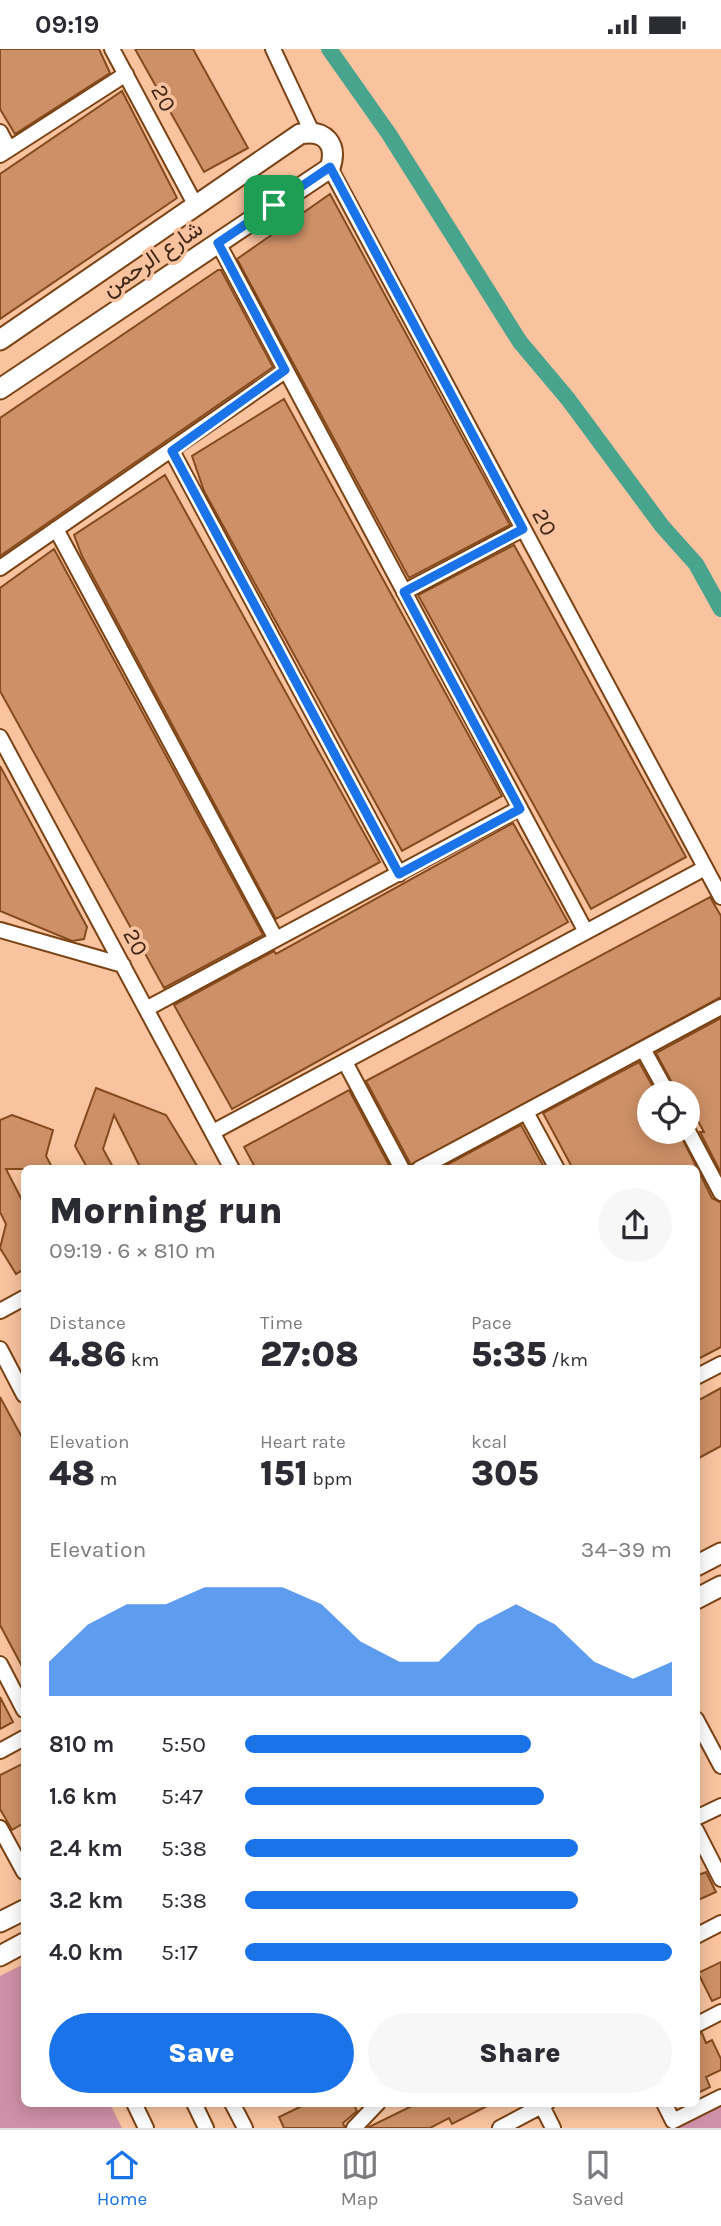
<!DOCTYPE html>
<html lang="en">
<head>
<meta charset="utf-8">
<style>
  :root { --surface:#fff; --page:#f7f7f7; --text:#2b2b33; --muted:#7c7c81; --line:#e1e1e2; --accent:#1a73e8 }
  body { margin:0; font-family:Karla,Vazirmatn,sans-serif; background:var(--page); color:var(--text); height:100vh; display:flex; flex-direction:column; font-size:26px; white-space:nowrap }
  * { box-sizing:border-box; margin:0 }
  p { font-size:23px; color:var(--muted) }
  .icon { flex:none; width:38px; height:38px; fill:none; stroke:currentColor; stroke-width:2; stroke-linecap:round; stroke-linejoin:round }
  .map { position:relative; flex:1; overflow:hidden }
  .drawer { position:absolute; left:21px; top:1116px; width:679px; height:942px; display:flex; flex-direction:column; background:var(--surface); border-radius:10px; box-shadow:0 4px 18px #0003 }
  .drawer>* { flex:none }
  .buttons { position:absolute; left:637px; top:1032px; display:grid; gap:14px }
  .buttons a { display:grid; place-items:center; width:63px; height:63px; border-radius:50%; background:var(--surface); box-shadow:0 4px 18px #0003; font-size:35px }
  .pin { position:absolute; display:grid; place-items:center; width:60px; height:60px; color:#fff; margin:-30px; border-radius:14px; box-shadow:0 4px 10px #0006 }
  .round { display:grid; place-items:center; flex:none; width:74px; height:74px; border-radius:37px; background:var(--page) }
  .head { display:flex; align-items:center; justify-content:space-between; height:119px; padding:0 28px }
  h1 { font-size:38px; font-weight:800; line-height:52px }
  .stats { display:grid; grid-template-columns:repeat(3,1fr); gap:10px; height:119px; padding:7px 28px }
  .stats div { display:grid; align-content:center }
  .stats b { font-size:35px; font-weight:800 }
  .stats small { font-size:19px; font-weight:400 }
  .stats p { font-size:19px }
  .chart { height:196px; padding:14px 28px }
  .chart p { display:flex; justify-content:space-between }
  .chart svg { width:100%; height:126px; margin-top:7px; fill:var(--accent); opacity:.7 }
  .primary-button { display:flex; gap:14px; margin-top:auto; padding:14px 28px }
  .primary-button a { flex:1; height:80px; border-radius:42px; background:var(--accent); color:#fff; font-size:28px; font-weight:800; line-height:80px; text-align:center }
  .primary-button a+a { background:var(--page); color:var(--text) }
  ul { padding:0 28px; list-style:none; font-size:23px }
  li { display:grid; grid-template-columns:112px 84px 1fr; align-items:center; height:52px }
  li i { height:18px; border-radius:9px; background:var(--accent) }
  .status { display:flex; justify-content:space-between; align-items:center; height:49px; padding:0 35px; background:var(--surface); direction:ltr }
  .status svg { height:19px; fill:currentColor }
  .tabs { display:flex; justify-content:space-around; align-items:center; height:98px; border-top:2px solid var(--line); background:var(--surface); font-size:19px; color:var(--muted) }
  .tabs a { display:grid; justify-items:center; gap:4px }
  .tabs .active { color:var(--accent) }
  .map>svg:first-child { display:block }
</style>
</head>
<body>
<div class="status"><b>09:19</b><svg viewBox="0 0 49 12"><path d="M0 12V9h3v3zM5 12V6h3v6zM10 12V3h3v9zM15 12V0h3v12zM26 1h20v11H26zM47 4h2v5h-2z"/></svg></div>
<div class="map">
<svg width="721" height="2079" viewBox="0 0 721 2079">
  <rect width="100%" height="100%" fill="#f9c39f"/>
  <!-- green -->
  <path fill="#cf90a7" d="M24,1915V2054L110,2055L122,2079H0V1927Z
    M721,2048V2079H673V2072Z"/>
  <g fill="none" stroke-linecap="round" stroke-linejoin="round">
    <!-- canal -->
    <path stroke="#49a48e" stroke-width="16" d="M329,0L389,85L520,293L568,350L662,477L696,515L721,560"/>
  </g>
  <!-- building -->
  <path fill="#ce9167" stroke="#854b1e" stroke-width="2" d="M0,0H99L110,24L15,85L0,60Z
    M135,0H193L248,99L204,123Z
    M122,42L177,149L0,270V125Z
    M330,145L510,476L409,529L237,210Z
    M218,221H221L273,318L0,507V369Z
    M284,350L502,747L402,802L204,442L192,407Z
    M165,426L380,813L276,870L82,507L74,486Z
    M514,496L686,808L591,860L418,546Z
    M54,500L263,886L164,939L0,642V539Z
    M0,717L87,878L84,890L72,892L0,862Z
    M513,774L568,873L232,1060L174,956L274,902L276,905Z
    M710,848L721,867V948L411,1116L366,1032Z
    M721,969V1124L700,1083H704L688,1054V1045H678L656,1004Z
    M639,1013L657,1045H649V1083H679L712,1149L721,1154V1298L696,1311V1120H573L543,1064Z
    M96,1039L166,1066L199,1120H141L114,1066L103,1100L114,1120H88L75,1097Z
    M349,1041L391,1120H256L244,1098Z
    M12,1066L53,1081L46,1107L53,1120H6L24,1155V1220L16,1225L0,1199L6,1175L0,1163V1071Z
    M521,1076L545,1120H439Z
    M721,1339V1397L697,1410V1352Z
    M0,1348L24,1392V1621L0,1576Z
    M0,1648L13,1673L0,1680Z
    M24,1714V1774L12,1781L0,1760V1726Z
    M706,1823L716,1843L696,1852V1827Z
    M721,1913V1948L712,1952L698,1924Z
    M702,1984L706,1994L712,1991L721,2010V2021L706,2028L710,2038L696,2045V1985Z
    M298,2054H353L357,2062L343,2074L345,2079H284L279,2068L300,2058Z
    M418,2054H493L452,2075L449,2069L430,2079H367Z"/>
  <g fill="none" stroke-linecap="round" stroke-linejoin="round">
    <!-- minor casing -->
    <g stroke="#7b4213" stroke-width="18">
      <path id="minor" d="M112,0L196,157
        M273,0L312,83
        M0,83L9,100
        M0,106L126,25
        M330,119L721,848
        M218,194L586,883
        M172,402L399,825
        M56,480L276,890
        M0,519L285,322
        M404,543L523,480
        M0,688L232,1120
        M0,881L123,916
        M146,960L520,759
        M643,1000L668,1045
        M345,1013L402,1120
        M526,1063L557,1120
        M688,1082L721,1144
        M213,1083L705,819
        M419,1120L721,958
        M0,1262L24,1249
        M0,1300L24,1346
        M696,1328L721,1315
        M0,1615L24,1661
        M696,1670L721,1717
        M0,1702L24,1689
        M696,1769L721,1757
        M0,1779L24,1823
        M696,1781L721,1830
        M696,1887L721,1874
        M696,1976L721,1963
        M134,2054L146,2079
        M194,2054L206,2079
        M232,2054L245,2079
        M664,2054L673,2072L721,2048
        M542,2057L553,2079
        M354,2079L378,2054
        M500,2079L547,2054"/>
    </g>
    <!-- tertiary casing -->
    <g stroke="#7b4213" stroke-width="23">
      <path id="tertiary" d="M0,291L300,85C325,80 338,95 330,119L0,340
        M696,1517L721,1504
        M696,1550L721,1537
        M0,1873L24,1861
        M0,1907L24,1894"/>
    </g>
    <!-- minor -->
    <use href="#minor" stroke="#fff" stroke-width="14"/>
    <!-- tertiary -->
    <use href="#tertiary" stroke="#fff" stroke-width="19"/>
  </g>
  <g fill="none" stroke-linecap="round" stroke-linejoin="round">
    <!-- route casing -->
    <g stroke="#fff" stroke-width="14">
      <path id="route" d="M330,118L523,480L404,543L520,760L399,825L172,402L285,321L218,194Z"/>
    </g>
    <!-- route -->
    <use href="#route" stroke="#1a73e8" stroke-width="9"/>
  </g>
  <g text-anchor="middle" stroke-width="7" stroke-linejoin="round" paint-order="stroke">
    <!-- street labels -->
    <g font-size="23" fill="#422816" stroke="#f9c39f">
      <text transform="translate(164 49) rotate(62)" y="8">20</text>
      <text transform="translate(152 209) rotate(-34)" y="8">شارع الرحمن</text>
      <text transform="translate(545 473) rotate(62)" y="8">20</text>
      <text transform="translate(136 893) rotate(62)" y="8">20</text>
    </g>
  </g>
</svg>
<div class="buttons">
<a><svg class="icon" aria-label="locate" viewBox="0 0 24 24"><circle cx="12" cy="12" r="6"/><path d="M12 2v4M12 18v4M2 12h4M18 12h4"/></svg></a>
</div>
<div class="pin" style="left:274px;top:156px;background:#1e9e55"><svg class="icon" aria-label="arrive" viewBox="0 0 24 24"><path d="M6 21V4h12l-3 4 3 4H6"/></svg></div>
<section class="drawer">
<div class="head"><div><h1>Morning run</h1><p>09:19 · 6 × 810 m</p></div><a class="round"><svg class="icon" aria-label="share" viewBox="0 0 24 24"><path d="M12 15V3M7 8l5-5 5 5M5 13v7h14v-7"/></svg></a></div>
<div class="stats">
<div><p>Distance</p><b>4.86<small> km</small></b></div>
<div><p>Time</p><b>27:08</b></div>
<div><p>Pace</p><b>5:35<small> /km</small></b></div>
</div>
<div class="stats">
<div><p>Elevation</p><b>48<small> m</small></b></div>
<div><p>Heart rate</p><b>151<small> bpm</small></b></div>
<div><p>kcal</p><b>305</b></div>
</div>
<div class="chart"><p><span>Elevation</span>34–39 m</p>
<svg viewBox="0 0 160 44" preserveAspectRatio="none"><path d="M0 44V32L10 19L20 12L30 12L40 6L50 6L60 6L70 12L80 25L90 32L100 32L110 19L120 12L130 19L140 32L150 38L160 32V44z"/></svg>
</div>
<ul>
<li><b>810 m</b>5:50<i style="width:67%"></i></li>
<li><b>1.6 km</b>5:47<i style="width:70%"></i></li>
<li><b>2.4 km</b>5:38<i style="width:78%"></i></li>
<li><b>3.2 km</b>5:38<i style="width:78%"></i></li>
<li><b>4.0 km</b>5:17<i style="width:100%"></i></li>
</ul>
<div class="primary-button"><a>Save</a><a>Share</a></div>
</section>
</div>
<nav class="tabs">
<a class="active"><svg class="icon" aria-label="home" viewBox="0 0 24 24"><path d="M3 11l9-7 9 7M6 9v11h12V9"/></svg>Home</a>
<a><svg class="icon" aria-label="map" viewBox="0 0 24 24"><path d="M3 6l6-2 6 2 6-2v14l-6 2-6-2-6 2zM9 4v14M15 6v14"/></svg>Map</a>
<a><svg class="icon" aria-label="saved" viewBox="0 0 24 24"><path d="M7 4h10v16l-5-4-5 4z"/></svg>Saved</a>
</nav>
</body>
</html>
